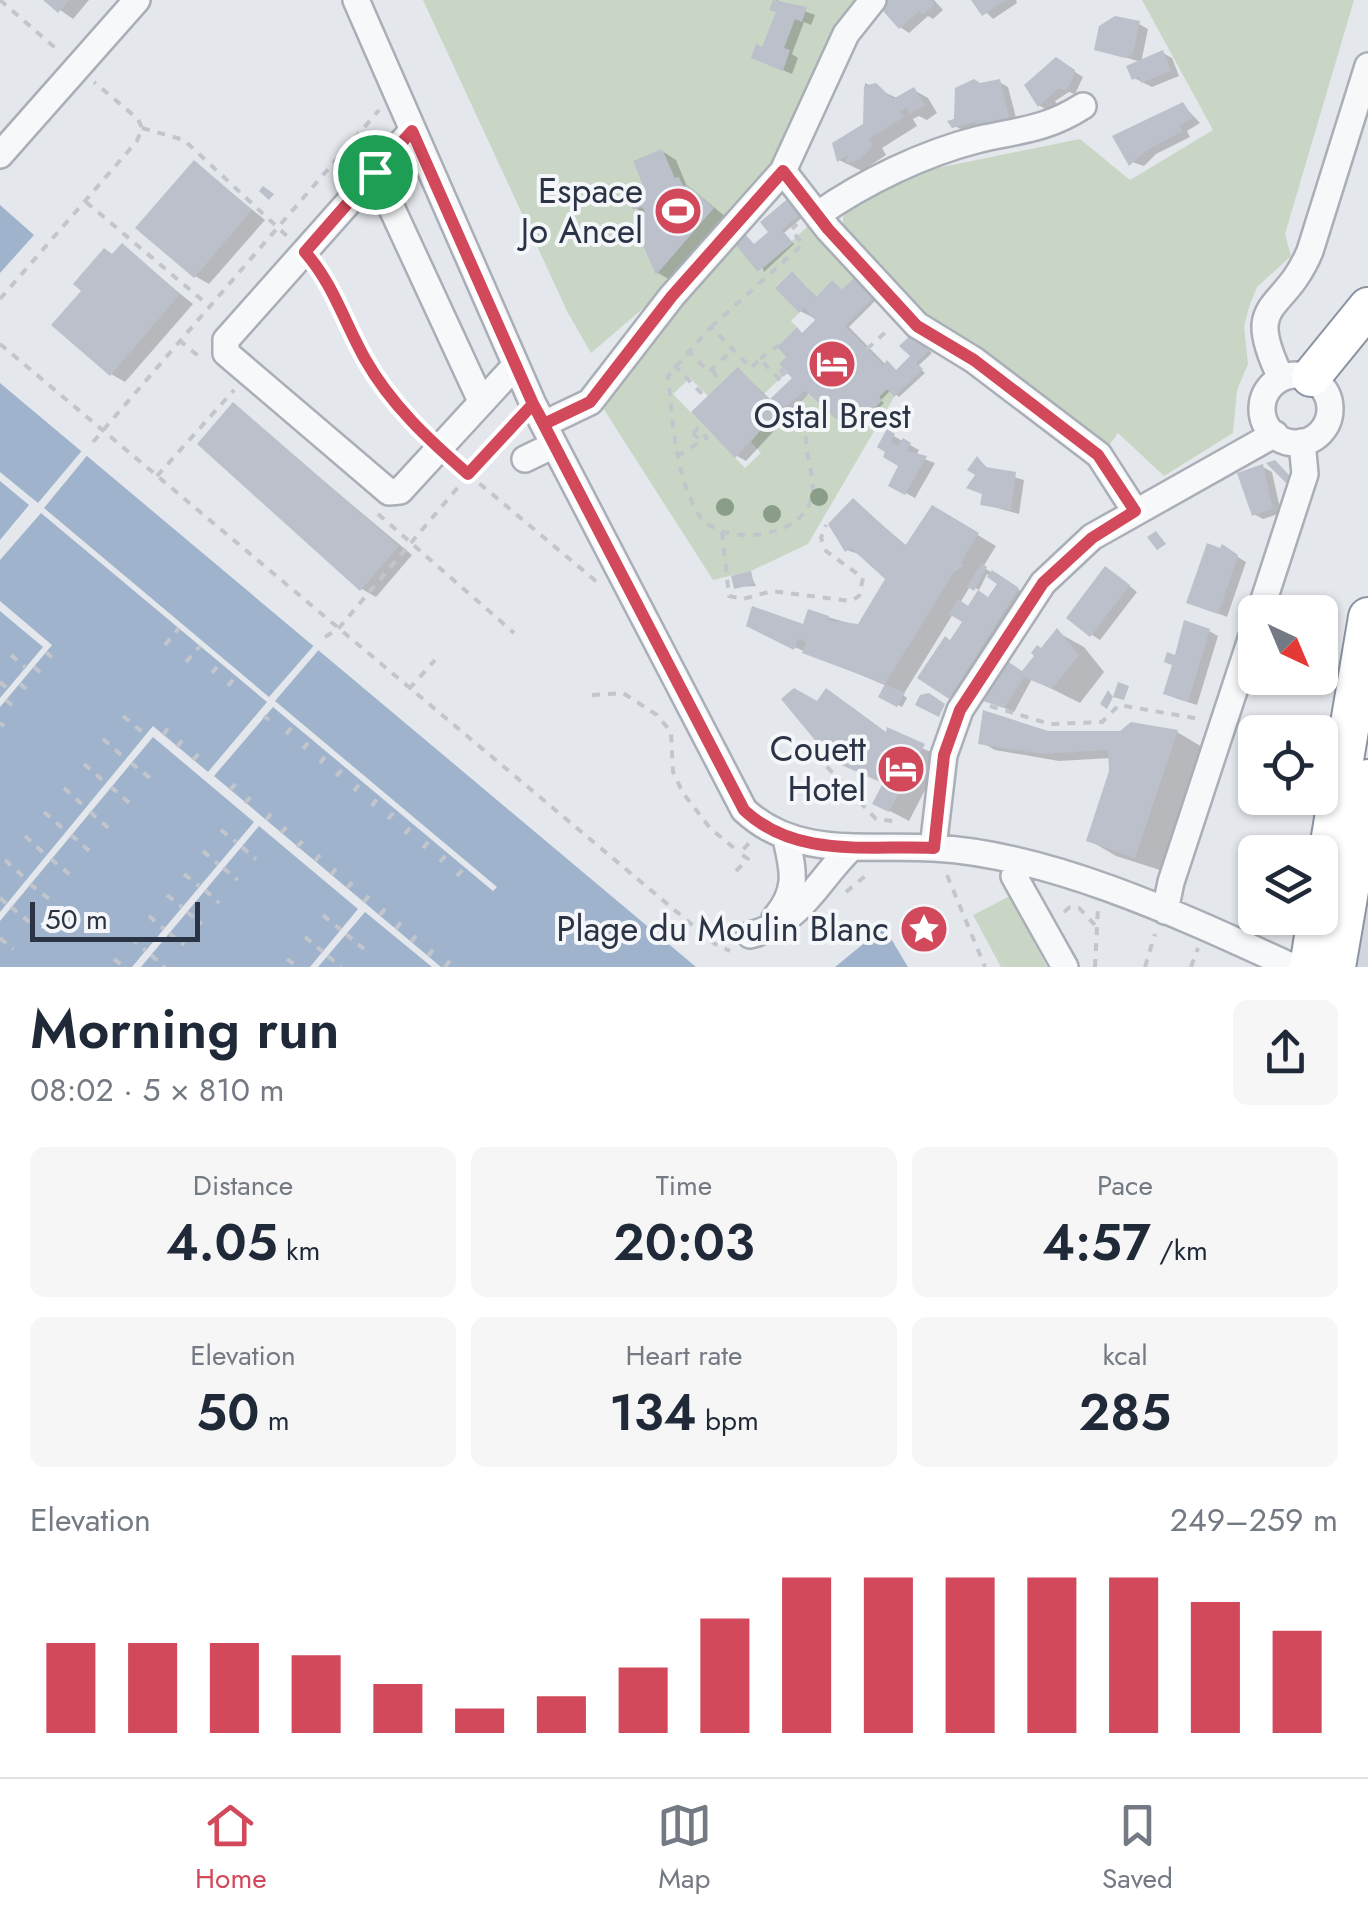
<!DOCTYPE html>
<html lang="en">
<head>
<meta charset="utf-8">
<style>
  :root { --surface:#fff; --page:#f6f6f7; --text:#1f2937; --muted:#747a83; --line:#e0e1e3; --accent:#d1495b }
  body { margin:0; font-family:Jost,sans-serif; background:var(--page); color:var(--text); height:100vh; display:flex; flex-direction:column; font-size:38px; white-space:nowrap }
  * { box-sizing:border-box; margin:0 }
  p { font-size:32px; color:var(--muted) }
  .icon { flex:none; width:55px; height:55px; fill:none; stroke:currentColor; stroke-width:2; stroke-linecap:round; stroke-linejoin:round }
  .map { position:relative; height:967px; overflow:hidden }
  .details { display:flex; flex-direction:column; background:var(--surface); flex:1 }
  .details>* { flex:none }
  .needle { width:65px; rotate:136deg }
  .controls { position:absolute; left:1238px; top:595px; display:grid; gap:20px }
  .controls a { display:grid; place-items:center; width:100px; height:100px; border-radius:15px; background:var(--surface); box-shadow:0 2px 8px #0004; font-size:50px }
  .scale { position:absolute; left:30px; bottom:25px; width:170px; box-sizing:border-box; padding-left:10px; border:5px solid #2b3445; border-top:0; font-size:28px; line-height:35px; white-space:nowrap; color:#2b3445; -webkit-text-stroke:8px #f4f6f9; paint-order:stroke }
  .pin { position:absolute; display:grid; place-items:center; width:85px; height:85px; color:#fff; margin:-42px; border:5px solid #fff; border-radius:50%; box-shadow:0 2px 10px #0007 }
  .round { display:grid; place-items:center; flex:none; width:105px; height:105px; border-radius:15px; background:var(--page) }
  .head { display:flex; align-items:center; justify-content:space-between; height:170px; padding:0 30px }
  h1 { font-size:55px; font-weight:600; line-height:75px }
  .stats { display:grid; grid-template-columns:repeat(3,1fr); gap:15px; height:170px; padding:10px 30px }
  .stats div { display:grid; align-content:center; border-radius:15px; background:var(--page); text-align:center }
  .stats b { font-size:50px; font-weight:600 }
  .stats small { font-size:28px; font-weight:400 }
  .stats p { font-size:28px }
  .chart { height:280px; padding:20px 30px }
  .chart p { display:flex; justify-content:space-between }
  .chart svg { width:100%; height:180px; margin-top:10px; stroke:var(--accent); stroke-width:6 }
  .dock { display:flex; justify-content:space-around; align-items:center; height:140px; border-top:2px solid var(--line); background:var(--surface); font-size:28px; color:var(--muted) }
  .dock a { display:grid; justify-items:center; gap:5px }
  .dock .current { color:var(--accent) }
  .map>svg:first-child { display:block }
</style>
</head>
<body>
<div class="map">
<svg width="1368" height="967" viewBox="0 0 1368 967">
  <rect width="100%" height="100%" fill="#e4e7ec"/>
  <!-- built -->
  <path fill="#d2d6de" d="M1368,887V967H1354Z"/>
  <!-- green -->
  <path fill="#c9d6c5" d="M423,0H859L775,166L661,293L591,353L568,313Z
    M1142,0H1354L1285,234L1291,256L1257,287L1250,304L1244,326L1248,364L1237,390L1233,433L1164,476L1118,433L1103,454L923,318L843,234V212L913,173L1080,139L1130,180L1213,130Z
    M809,225L856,276L842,289L832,280L816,297L792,271L775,287L799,313L791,321L797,327L777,347L786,357L787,372L764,394L738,368L708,396L690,378L673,394L745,468L761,453L751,442L764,425L773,428L808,394L851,431L882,401L879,397L887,389L894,397L808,544L751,571L713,580L603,408L679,302L734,243L759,272Z
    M1010,896L1047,967H1001L973,915Z"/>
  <!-- water -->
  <path fill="#9fb4cc" d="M0,205L34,235L0,273Z
    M0,383L696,967H0Z
    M884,927L908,967H835Z"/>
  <!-- pier -->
  <path fill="#e4e7ec" d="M85,447L90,452L44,508L269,697L317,642L322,646L275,701L497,887L493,891L273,707L214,776L441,967H432L365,912L318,967H310L358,909L259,826L141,967H132L254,822L153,737L0,921V912L153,726L208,772L267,702L41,513L0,560V540L29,505L0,481V472L38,503Z
    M0,601L52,645L0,707V698L43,647L0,611Z"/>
  <!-- shadow -->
  <path fill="#0003" fill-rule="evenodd" d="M46,0H89L73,19Z
    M776,0L815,15L811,25L804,22L792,54L798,58L792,74L763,62L779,12L773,8Z
    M885,0H934L943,10L933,19L928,16L909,33L900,27Z
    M974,0H1016L1017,3L993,19Z
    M1139,24L1148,29L1141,63L1163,53L1172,58L1179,76L1152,87L1134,78L1141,62L1097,49Z
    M1056,60L1083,77L1075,94L1069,92L1055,101L1058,106L1049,111L1040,106L1028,85Z
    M999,82L1008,87L1019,129L964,131L955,126Z
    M865,83L899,99L914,90L928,98L937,113L927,120L919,116L913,119L917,126L882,148L886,155L862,171L839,160L865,125Z
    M1183,105L1200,123L1187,131L1190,137L1156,154L1144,166L1132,162L1115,137Z
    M662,151L676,160L686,184L727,218L672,281L658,273L637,222L646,215L635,208L648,191Z
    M195,163L265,220L209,284L195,276Z
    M790,200L805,215L784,233L794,244L764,272L755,246L772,232Z
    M122,247L193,304L125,382L111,374L114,256Z
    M792,274L818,298L843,292L856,279L877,299L849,327L888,367L897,372L913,357L917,338L932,353L918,366L925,373L899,397L891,390L881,400L884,403L856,431L834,417L810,392L746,461L737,456L739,370L772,401L793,381L803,335L818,320L800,311Z
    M233,405L412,555L376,597L362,589Z
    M888,433L919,450L916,456L935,463L915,498L891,485L902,465L886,456Z
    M978,460L991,471L1024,480L1019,514L983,504Z
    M1263,467L1272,472L1281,513L1263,519L1254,514Z
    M854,501L908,547L933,508L996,546L983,567L1027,595L959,702L921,678L965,622L953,614L903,695L907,698L902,707L881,696L887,686L768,636L805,628L810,612L859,626L889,578L864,556L847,550ZM987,574L1001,583L990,600L970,609L960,603L971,585L979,590Z
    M1223,548L1246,562L1227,617L1189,602Z
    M750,574L756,586L736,587Z
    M1115,574L1137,592L1100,640L1092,635Z
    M1209,631L1218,636L1197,705L1175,698L1177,658Z
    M1057,632L1084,647L1104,672L1080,703L1032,679L1014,712L986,700L1023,674Z
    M1106,731L1177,732L1204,748L1163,871L1116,856L1089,840L1112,771L1111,758L1059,761L995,750L981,742Z
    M888,733L942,757L909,821L875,803L885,784L854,770Z"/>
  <!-- building -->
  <path fill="#bbc0ca" d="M43,0H69L58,13Z
    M773,0L807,7L802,22L795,19L784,48L790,50L783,71L751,58L756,44L762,47L776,12L769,10Z
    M881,0H931L935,4L923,15L919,11L899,29L877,4Z
    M971,0H1006L982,16Z
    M1115,16L1140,21L1133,54L1125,58L1094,50L1099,26Z
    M1163,50L1171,71L1141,83L1139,77L1132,80L1126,66Z
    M1056,57L1075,70L1072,81L1066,90L1058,89L1038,107L1024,85Z
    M974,79L980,83L1000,79L1011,125L977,131L975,122L952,128L947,121L954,119L955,88Z
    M876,83L893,99L914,87L925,105L910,114L906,107L900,111L904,117L869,139L873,146L859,160L845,164L848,155L837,162L832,143L863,124L864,86Z
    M1183,102L1193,118L1179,126L1183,131L1147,150L1129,166L1112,136Z
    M662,149L675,178L679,177L683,186L687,185L714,208L656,275L633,222L645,212L642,207L633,210L628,197L645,190L633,161Z
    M194,160L252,210L194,278L135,228Z
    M263,186L274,194L269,200L259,191Z
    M790,197L803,212L782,230L793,243L758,272L734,243L745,234L754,244L768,232L760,222Z
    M122,243L180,294L110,376L51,325L81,291L73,284L104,248L112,254Z
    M792,271L816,297L832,280L842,289L856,276L875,296L845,326L883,365L887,360L896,370L910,356L899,346L913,333L930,350L916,363L923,369L894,397L887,389L879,397L882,400L851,431L805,391L773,417L735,458L691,412L738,367L769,400L792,378L779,364L786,357L777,347L797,327L802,333L815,320L804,308L799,313L775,288Z
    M233,402L399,546L360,591L197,444Z
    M887,429L895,434L891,442L898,446L903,438L911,443L907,451L927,456L905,495L888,486L898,466L883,457L885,452L877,447Z
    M977,456L986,467L1016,472L1011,510L980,505L982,494L966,488L975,475L967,470Z
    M1275,460L1289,475L1287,484L1266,463Z
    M1263,464L1273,509L1252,516L1237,473Z
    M853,498L905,546L932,505L979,533L961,562L964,566L954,572L885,684L802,653L806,642L798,639L794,650L746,626L752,606L803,624L808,609L829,616L827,620L858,624L885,579L851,548L845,552L828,524Z
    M1156,531L1166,544L1157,550L1147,537Z
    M1207,543L1220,548L1222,544L1238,555L1218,614L1186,603Z
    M982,563L987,567L974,591L967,586Z
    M1105,566L1130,585L1090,637L1066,618Z
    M992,570L1019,588L949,699L917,678L945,636L950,640L962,622L949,614L958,599L968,606L978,590L988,597L997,584L987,577Z
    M751,571L754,584L734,589L731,576Z
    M1184,620L1210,629L1188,702L1163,694L1172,665L1164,662L1167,652L1175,655Z
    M1057,628L1079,655L1052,689L1024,677L1004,708L983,701L1007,661L1022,671L1034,656L1031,653L1037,645L1041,648Z
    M1118,682L1129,686L1124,700L1113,697Z
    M885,684L905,693L897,707L878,697Z
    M826,688L886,732L887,727L925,744L889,812L872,804L883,783L832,761L781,699L794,688L817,701Z
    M1108,690L1113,697L1107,709L1100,704Z
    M929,693L945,704L939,717L915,705L920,695Z
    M983,710L1048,731H1120L1131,722L1178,730L1135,858L1086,841L1109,771L1108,750L1043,754L978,744Z"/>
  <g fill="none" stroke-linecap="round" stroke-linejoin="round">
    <!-- minor casing -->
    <g stroke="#a9aeb7" stroke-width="30">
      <path id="minor" d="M356,0L533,404L744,810C796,859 867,844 933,848C1051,854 1186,918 1293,967
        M412,131L226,340V353L389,492L400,491L515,366
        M0,155L137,0
        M783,171L828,229L917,325L974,360L1099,455L1135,511
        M375,172L481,401
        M817,215C864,182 924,153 980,139C1021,130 1047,129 1083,106
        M1262 409a34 34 0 1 1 68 0a34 34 0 1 1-68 0Z
        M1281,378C1242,297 1283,316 1310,251L1368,66
        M544,424L590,402L672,296L783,171L846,34L873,0
        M525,459L554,445
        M1260,612L1305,474L1302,442
        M933,848L944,755L960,710L1043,583L1092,537L1275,434
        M1014,876L1065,967
        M1165,911L1171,882L1255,627
        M775,918C798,891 794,872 786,839
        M750,935C803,921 815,883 851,848"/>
    </g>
    <!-- highway casing -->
    <g stroke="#8b94a3" stroke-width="42">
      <path id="highway" d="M1311,377L1368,307
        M1320,902L1368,617
        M1309,967L1317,918
        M1336,967L1368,779"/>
    </g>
    <!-- path -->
    <path stroke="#c2c5cb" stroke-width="4" stroke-dasharray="8 8" stroke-linecap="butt" d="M0,0L60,52
      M142,128L184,140L288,237
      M86,202L208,305
      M320,269L373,374L422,433
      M0,299L137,141L142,128L138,119L94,82
      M711,327L803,244L791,230L797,224
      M179,340L202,359
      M0,344L715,944L730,951
      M867,349L889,329
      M687,350L709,372L733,349
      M760,359L779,345
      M674,365L706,398
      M713,370L720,385
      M784,376L778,366L789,374
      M780,380L760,359L751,368L711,327L668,376C673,421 674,470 697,512C718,549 802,540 812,497C815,484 809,464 807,451C805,434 806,421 794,408
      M93,442L379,110
      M677,456L707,438L698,428L693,433
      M455,463L597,582
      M157,476L234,390
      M378,514L514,633
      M722,532L729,596L743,599L772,591L851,601L859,596L863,578L826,551L821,538L826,525
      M325,637L338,629L515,420
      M165,645L179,628
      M46,652L57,662
      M11,655L25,667
      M186,662L200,646
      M34,667L45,677
      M212,673L220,663
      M0,682L8,689
      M20,684L31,693
      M228,686L236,676
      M409,689L435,660
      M592,695L623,693L657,715L671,732L673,772L683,793L710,828L740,853
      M6,700L17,710
      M990,706L1050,724L1102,722L1119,705L1200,719
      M123,716L147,736
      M264,716L269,720
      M0,723L4,726
      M286,734L294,725
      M163,735L171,724
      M103,739L127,760
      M177,747L186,736
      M303,749L311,739
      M816,755L876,819L893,821
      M193,760L202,750
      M131,763L154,781
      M320,763L328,753
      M84,764L107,784
      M336,776L345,767
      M111,787L133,806
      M64,788L86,808
      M230,790L239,780
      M354,791L362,781
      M245,803L254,793
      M372,806L379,796
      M44,812L67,832
      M90,812L112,831
      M388,819L396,810
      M266,820L274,810
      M221,830L236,842
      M281,833L290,823
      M405,834L413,824
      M71,835L93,854
      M25,836L47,856
      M242,847L256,859
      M297,847L306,837
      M423,848L431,839
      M203,851L218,864
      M51,859L73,877
      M5,860L27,880
      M315,861L323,851
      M440,862L448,853
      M223,868L238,880
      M736,871L748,859L740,853L750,842
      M184,874L199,886
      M331,875L340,864
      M947,875L985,967
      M457,876L465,867
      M30,884L53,902
      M347,888L356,878
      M205,890L219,903
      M846,892L870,872
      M167,895L182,907
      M0,898L7,904
      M364,902L372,892
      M11,907L33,925
      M187,912L202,924
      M1064,912L1070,907L1079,908L1095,925
      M323,915L341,930
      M380,915L388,905
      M149,916L164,929
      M396,929L404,918
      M169,933L184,945
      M346,934L364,949
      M305,937L323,952
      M0,938L13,949
      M131,938L146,951
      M411,942L420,931
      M151,955L165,967
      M328,956L341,967
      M428,956L437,945
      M114,959L124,967
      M287,959L298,967
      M445,967L452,958
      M1095,967L1098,907
      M1145,967L1155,934
      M1191,967L1198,948"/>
    <!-- minor -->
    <use href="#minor" stroke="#f7f8fa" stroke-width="25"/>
    <!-- highway -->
    <use href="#highway" stroke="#fff" stroke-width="38"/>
    <!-- path-bridge -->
    <path stroke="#c2c5cb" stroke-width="4" stroke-dasharray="8 8" stroke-linecap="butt" d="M693,433L704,444"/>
  </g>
  <!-- trees -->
  <g fill="#899d89">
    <circle cx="819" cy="497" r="9"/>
    <circle cx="725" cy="507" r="9"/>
    <circle cx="772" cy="514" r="9"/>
  </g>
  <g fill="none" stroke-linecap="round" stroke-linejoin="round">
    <!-- route casing -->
    <g stroke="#fff" stroke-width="20">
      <path id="route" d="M375,172L305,252C334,285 344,322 365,359C391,405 429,440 468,474L533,404L544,424L590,402L672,296L783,171L828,229L917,326L974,360L1098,455L1135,511L1092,538L1043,583L960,710L944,755L934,848C868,845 796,859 744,810L533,404L412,131L375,172"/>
    </g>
    <!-- route -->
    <use href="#route" stroke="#d1495b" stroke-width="12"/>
  </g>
  <!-- icons -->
  <defs>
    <g id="stadium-disc" transform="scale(2.5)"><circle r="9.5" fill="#d1495b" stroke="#f4f6f9"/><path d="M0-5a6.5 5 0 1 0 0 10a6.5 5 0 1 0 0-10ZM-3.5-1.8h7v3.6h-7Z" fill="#fff"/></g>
    <g id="hotel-disc" transform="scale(2.5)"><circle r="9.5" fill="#d1495b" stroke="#f4f6f9"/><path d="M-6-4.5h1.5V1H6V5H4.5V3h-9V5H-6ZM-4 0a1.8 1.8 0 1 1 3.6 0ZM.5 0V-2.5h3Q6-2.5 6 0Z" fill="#fff"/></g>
    <g id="sight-disc" transform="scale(2.5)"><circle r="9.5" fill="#d1495b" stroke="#f4f6f9"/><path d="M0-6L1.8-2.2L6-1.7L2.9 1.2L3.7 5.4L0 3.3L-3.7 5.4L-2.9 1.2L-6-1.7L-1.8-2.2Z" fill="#fff"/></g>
  </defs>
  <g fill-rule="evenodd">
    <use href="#stadium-disc" x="678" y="211"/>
    <use href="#hotel-disc" x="832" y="364"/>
    <use href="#hotel-disc" x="901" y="769"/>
    <use href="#sight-disc" x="924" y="929"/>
  </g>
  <g text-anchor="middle" stroke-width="8" stroke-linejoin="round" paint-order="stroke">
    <!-- poi labels -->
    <g font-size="35" fill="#2b3445" stroke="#f4f6f9" text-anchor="end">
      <text x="643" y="203">Espace<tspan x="643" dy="40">Jo Ancel</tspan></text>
      <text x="832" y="428" text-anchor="middle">Ostal Brest</text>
      <text x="866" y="761">Couett<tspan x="866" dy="40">Hotel</tspan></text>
      <text x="889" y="941">Plage du Moulin Blanc</text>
    </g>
  </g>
</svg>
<div class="controls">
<a><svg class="needle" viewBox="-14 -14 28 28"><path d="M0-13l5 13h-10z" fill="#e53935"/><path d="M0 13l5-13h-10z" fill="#747a83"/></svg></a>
<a><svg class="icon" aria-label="locate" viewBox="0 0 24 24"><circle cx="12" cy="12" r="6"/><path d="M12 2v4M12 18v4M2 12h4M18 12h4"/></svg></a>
<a><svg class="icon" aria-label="layers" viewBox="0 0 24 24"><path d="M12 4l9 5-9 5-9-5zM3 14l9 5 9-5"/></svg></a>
</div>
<div class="scale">50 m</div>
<div class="pin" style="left:375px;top:172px;background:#1e9e55"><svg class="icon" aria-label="arrive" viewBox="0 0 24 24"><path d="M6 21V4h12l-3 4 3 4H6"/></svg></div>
</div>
<section class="details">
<div class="head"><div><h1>Morning run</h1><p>08:02 · 5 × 810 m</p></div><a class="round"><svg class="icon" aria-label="share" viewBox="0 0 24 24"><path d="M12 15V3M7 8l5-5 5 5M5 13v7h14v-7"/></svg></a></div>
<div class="stats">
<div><p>Distance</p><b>4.05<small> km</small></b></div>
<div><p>Time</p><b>20:03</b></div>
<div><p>Pace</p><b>4:57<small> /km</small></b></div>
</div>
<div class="stats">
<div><p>Elevation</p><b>50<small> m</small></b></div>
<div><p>Heart rate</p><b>134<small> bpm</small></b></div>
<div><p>kcal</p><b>285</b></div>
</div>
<div class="chart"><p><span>Elevation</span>249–259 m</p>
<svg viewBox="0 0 160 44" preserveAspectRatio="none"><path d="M5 44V22M15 44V22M25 44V22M35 44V25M45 44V32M55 44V38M65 44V35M75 44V28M85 44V16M95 44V6M105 44V6M115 44V6M125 44V6M135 44V6M145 44V12M155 44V19"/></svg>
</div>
</section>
<nav class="dock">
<a class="current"><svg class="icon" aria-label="home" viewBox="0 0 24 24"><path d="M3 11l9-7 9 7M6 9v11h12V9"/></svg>Home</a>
<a><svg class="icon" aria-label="map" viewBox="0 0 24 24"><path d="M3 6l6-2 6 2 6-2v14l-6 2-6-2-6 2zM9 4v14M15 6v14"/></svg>Map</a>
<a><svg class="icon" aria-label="saved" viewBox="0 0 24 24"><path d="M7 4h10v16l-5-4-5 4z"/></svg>Saved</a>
</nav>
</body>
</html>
